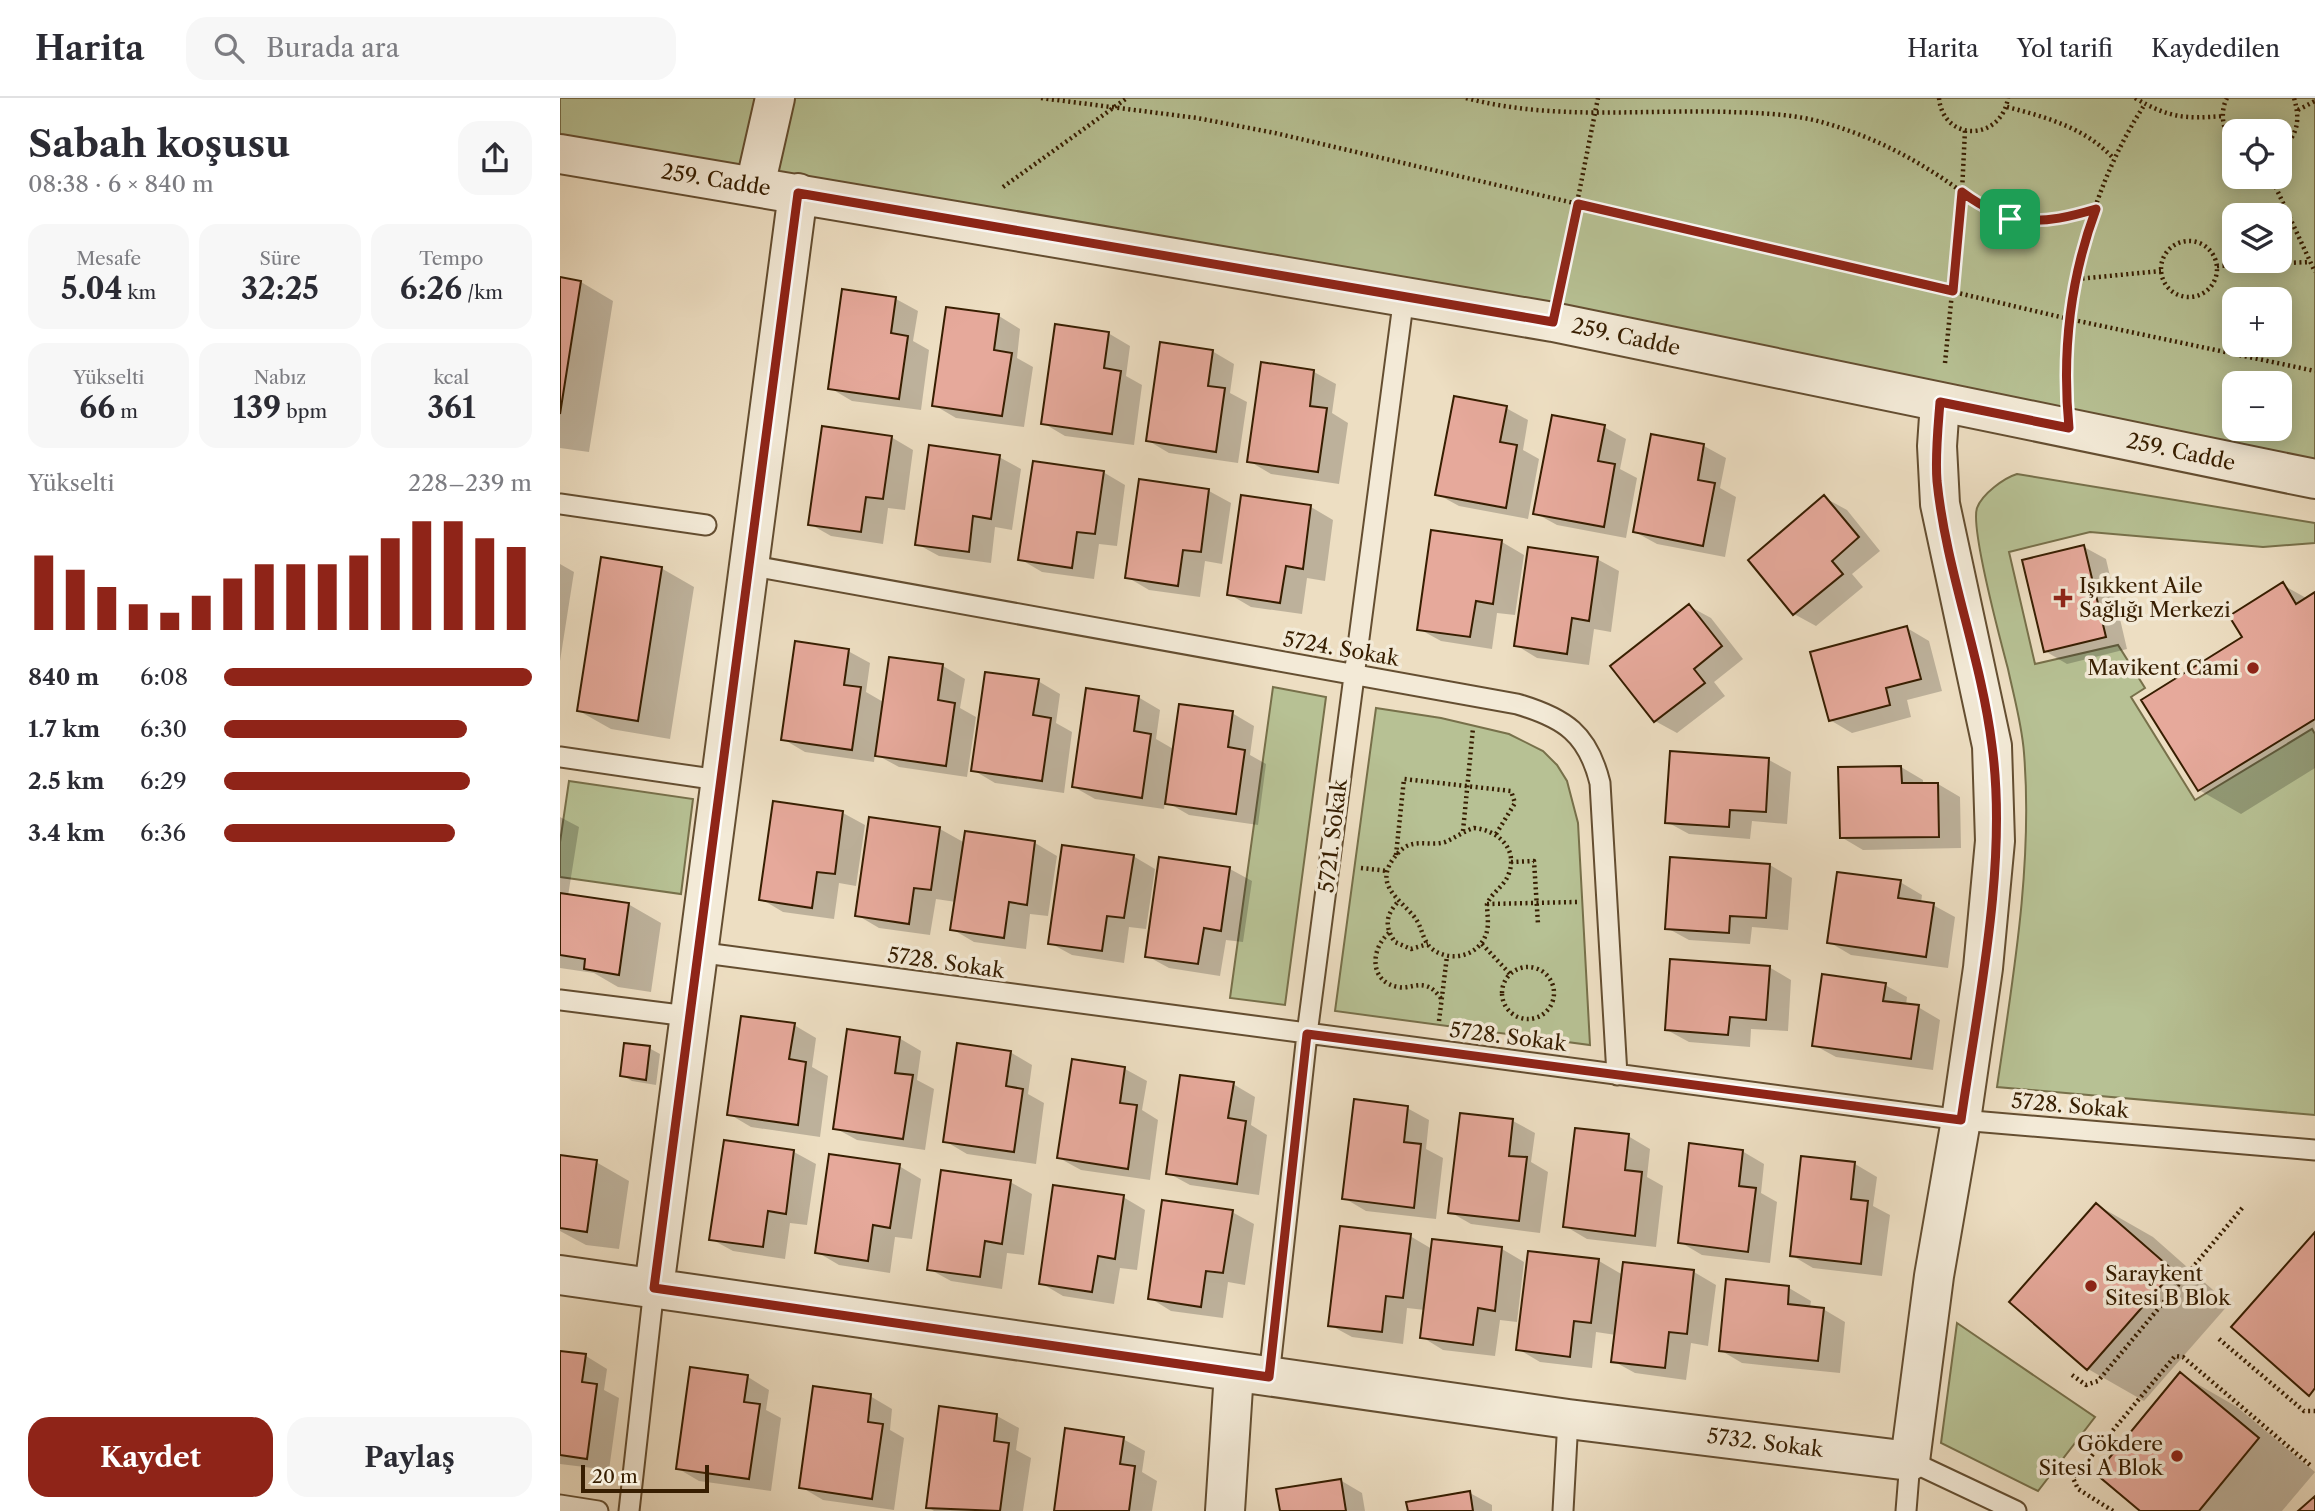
<!DOCTYPE html>
<html lang="tr">
<head>
<meta charset="utf-8">
<style>
  :root { --surface:#fff; --page:#f7f7f7; --text:#2b2b33; --muted:#7c7c81; --line:#e1e1e2; --accent:#8f2418 }
  body { margin:0; font-family:"Libre Caslon Text",serif; background:var(--page); color:var(--text); height:100vh; display:flex; flex-direction:column; font-size:26px; white-space:nowrap }
  * { box-sizing:border-box; margin:0 }
  p { font-size:23px; color:var(--muted) }
  .icon { flex:none; width:38px; height:38px; fill:none; stroke:currentColor; stroke-width:2; stroke-linecap:round; stroke-linejoin:round }
  .map { position:relative; flex:1; overflow:hidden }
  .panel { display:flex; flex-direction:column; background:var(--surface); width:560px }
  .panel>* { flex:none }
  .tools { position:absolute; left:1662px; top:21px; display:grid; gap:14px }
  .tools a { display:grid; place-items:center; width:70px; height:70px; border-radius:14px; background:var(--surface); box-shadow:0 4px 18px #0003; font-size:35px }
  .scale { position:absolute; left:21px; bottom:18px; width:128px; box-sizing:border-box; padding-left:7px; border:4px solid #371e01; border-top:0; font-size:19px; line-height:24px; white-space:nowrap; color:#371e01; -webkit-text-stroke:5px #f3ead7; paint-order:stroke }
  .pin { position:absolute; display:grid; place-items:center; width:60px; height:60px; color:#fff; margin:-30px; border-radius:14px; box-shadow:0 4px 10px #0006 }
  .round { display:grid; place-items:center; flex:none; width:74px; height:74px; border-radius:21px; background:var(--page) }
  .overview { display:flex; align-items:center; justify-content:space-between; height:119px; padding:0 28px }
  h1 { font-size:38px; font-weight:700; line-height:52px }
  .metrics { display:grid; grid-template-columns:repeat(3,1fr); gap:10px; height:119px; padding:7px 28px }
  .metrics div { display:grid; align-content:center; border-radius:18px; background:var(--page); text-align:center }
  .metrics b { font-size:30px; font-weight:700 }
  .metrics small { font-size:19px; font-weight:400 }
  .metrics p { font-size:19px }
  .chart { height:196px; padding:14px 28px }
  .chart p { display:flex; justify-content:space-between }
  .chart svg { width:100%; height:126px; margin-top:7px; stroke:var(--accent); stroke-width:6 }
  .cta { display:flex; gap:14px; margin-top:auto; padding:14px 28px }
  .cta a { flex:1; height:80px; border-radius:21px; background:var(--accent); color:#fff; font-size:28px; font-weight:700; line-height:80px; text-align:center }
  .cta a+a { background:var(--page); color:var(--text) }
  ul { padding:0 28px; list-style:none; font-size:23px }
  li { display:grid; grid-template-columns:112px 84px 1fr; align-items:center; height:52px }
  li i { height:18px; border-radius:9px; background:var(--accent) }
  header { display:flex; align-items:center; gap:42px; box-sizing:border-box; height:98px; padding:0 35px; background:var(--surface); border-bottom:2px solid var(--line) }
  header strong { font-size:33px }
  nav { display:flex; gap:38px; margin-inline-start:auto; font-size:24px }
  .search { width:490px; height:63px; background:var(--page); display:flex; align-items:center; gap:18px; box-sizing:border-box; padding:0 24px; border-radius:21px; color:var(--muted); font-size:26px }
  main { display:flex; flex:1; min-height:0 }
  .map>svg:first-child { display:block }
</style>
</head>
<body>
<header>
<strong>Harita</strong>
<div class="search"><svg class="icon" aria-label="search" viewBox="0 0 24 24"><circle cx="10" cy="10" r="6"/><path d="M15 15l6 6"/></svg>Burada ara</div>
<nav><a>Harita</a><a>Yol tarifi</a><a>Kaydedilen</a></nav>
</header>
<main>
<section class="panel">
<div class="overview"><div><h1>Sabah koşusu</h1><p>08:38 · 6 × 840 m</p></div><a class="round"><svg class="icon" aria-label="share" viewBox="0 0 24 24"><path d="M12 15V3M7 8l5-5 5 5M5 13v7h14v-7"/></svg></a></div>
<div class="metrics">
<div><p>Mesafe</p><b>5.04<small> km</small></b></div>
<div><p>Süre</p><b>32:25</b></div>
<div><p>Tempo</p><b>6:26<small> /km</small></b></div>
</div>
<div class="metrics">
<div><p>Yükselti</p><b>66<small> m</small></b></div>
<div><p>Nabız</p><b>139<small> bpm</small></b></div>
<div><p>kcal</p><b>361</b></div>
</div>
<div class="chart"><p><span>Yükselti</span>228–239 m</p>
<svg viewBox="0 0 160 44" preserveAspectRatio="none"><path d="M5 44V18M15 44V23M25 44V29M35 44V35M45 44V38M55 44V32M65 44V26M75 44V21M85 44V21M95 44V21M105 44V18M115 44V12M125 44V6M135 44V6M145 44V12M155 44V15"/></svg>
</div>
<ul>
<li><b>840 m</b>6:08<i style="width:100%"></i></li>
<li><b>1.7 km</b>6:30<i style="width:79%"></i></li>
<li><b>2.5 km</b>6:29<i style="width:80%"></i></li>
<li><b>3.4 km</b>6:36<i style="width:75%"></i></li>
</ul>
<div class="cta"><a>Kaydet</a><a>Paylaş</a></div>
</section>
<div class="map">
<svg width="1755" height="1413" viewBox="0 0 1755 1413">
  <rect width="100%" height="100%" fill="#eddec2"/>
  <filter id="stains"><feTurbulence type="fractalNoise" baseFrequency=".00286" numOctaves="4"/><feColorMatrix values="0 0 0 0 .2 0 0 0 0 .09 0 0 0 0 .02 0 0 0 .5 -.17"/></filter>
  <radialGradient id="worn" r=".72"><stop offset=".6" stop-color="#630" stop-opacity="0"/><stop offset="1" stop-color="#630" stop-opacity=".3"/></radialGradient>
  <!-- green -->
  <path fill="#b7c194" stroke="#77704a" stroke-width="2" fill-rule="evenodd" d="M0,0H1755V381L0,56ZM1675,33H1720V79H1675ZM1675,117H1720V163H1675ZM1675,201H1720V247H1675ZM1675,285H1720V331H1675Z
    M1457,376L1755,425V445L1703,449L1530,434L1449,454L1475,566L1558,547L1585,590L1571,599L1635,702L1752,631L1755,636V1017L1437,989C1453,880 1473,766 1464,655C1462,627 1454,599 1448,571C1441,544 1410,431 1417,410C1422,396 1444,380 1457,376Z
    M713,589L766,599L725,907L670,900Z
    M816,610L881,620L949,636L983,653L997,667L1007,683L1018,725L1030,947L775,913Z
    M9,683L133,701L121,796L0,779V744Z
    M1397,1225L1535,1319L1478,1393L1381,1345Z"/>
  <!-- shadow -->
  <path fill="#0003" d="M0,181L21,184L53,203L29,354L0,350Z
    M336,201L358,213L353,243L369,252L361,312L292,303L270,290Z
    M439,218L460,231L457,260L473,269L464,329L396,320L374,307Z
    M548,235L570,248L566,278L582,287L574,347L505,338L483,325Z
    M652,253L674,266L670,295L687,304L678,365L609,355L587,342Z
    M703,266L754,274L776,286L772,315L788,325L779,386L711,376L689,363Z
    M946,310L968,322L963,352L979,361L968,421L899,408L877,396Z
    M1044,329L1066,341L1060,371L1077,380L1066,440L997,427L975,415Z
    M1092,338L1144,348L1166,360L1160,390L1176,399L1165,459L1097,446L1075,434Z
    M331,339L353,352L345,412L328,410L323,446L271,438L250,426Z
    M439,359L461,371L452,432L435,429L431,465L379,458L357,446Z
    M543,374L565,387L557,448L539,446L534,481L482,474L460,461Z
    M649,393L671,405L662,466L645,463L640,499L589,492L567,479Z
    M683,399L751,409L773,422L765,483L747,480L742,516L691,509L669,496Z
    M1265,400L1287,412L1320,453L1292,476L1303,489L1256,528L1234,516Z
    M873,434L942,444L964,457L955,517L937,515L932,551L881,543L859,531Z
    M1524,449L1546,461L1567,551L1507,566L1485,553Z
    M1037,461L1059,473L1051,534L1034,531L1029,567L977,560L956,547Z
    M0,466L14,474L0,563Z
    M101,470L134,489L110,641L51,631L19,613Z
    M1723,487L1748,501L1755,496V670L1681,716L1639,692L1685,540Z
    M1129,508L1151,520L1183,561L1154,584L1165,598L1117,635L1095,623Z
    M1347,530L1369,543L1382,593L1347,602L1351,619L1292,635L1270,622Z
    M288,553L310,565L306,594L325,605L383,568L405,581L400,610L416,619L407,679L339,669L315,656L314,664L245,654L223,641Z
    M478,583L500,596L496,625L512,634L504,695L435,685L413,672Z
    M578,599L600,612L596,641L615,652L672,615L694,628L690,657L706,666L698,727L629,717L605,703L604,711L535,701L514,689Z
    M1111,655L1209,662L1231,674L1227,726L1192,723L1190,741L1129,736L1107,724Z
    M1341,669L1363,682V687L1378,686L1400,699L1401,750L1303,752L1281,739Z
    M283,715L305,727L296,788L279,785L274,821L223,814L201,801Z
    M0,719L19,729L8,798L68,806L101,825L91,894L58,889L34,875L0,870Z
    M311,721L380,731L405,745H475L497,758L488,818L470,816L466,851L414,844L392,831L396,804L376,801L370,837L319,830L297,817Z
    M573,758L595,771L586,831L569,829L564,865L512,857L490,845Z
    M1210,767L1232,780L1228,832L1192,829L1190,846L1129,842L1107,830Z
    M670,771L692,783L683,844L666,842L660,878L609,870L587,858Z
    M1340,784L1362,797L1361,805L1373,807L1395,819L1388,870L1291,857L1269,844Z
    M1209,869L1231,882L1228,933L1191,931L1190,949L1129,944L1107,932Z
    M1325,887L1347,899L1346,907L1358,909L1380,922L1373,972L1276,959L1254,947Z
    M234,927L256,940L252,969L268,978L260,1039L191,1029L169,1016Z
    M339,940L361,953L357,982L374,991L365,1052L297,1042L275,1030Z
    M89,950L100,956L96,987L72,983L62,977Z
    M450,954L472,967L468,996L484,1005L476,1066L407,1056L385,1043Z
    M565,971L587,983L582,1012L598,1022L590,1082L521,1072L499,1060Z
    M673,986L695,999L691,1027L707,1037L699,1097L630,1087L608,1075Z
    M847,1010L869,1022L866,1051L883,1060L876,1121L806,1113L784,1100Z
    M953,1023L975,1035L971,1064L988,1074L980,1135L911,1126L890,1114Z
    M1068,1038L1090,1051L1087,1079L1103,1088L1096,1149L1027,1141L1005,1128Z
    M1182,1053L1204,1066L1201,1095L1217,1104L1210,1165L1142,1157L1120,1144Z
    M234,1054L256,1066L247,1127L230,1125L225,1161L173,1153L151,1141Z
    M0,1059L36,1064L69,1083L59,1151L26,1147L0,1133Z
    M1295,1066L1317,1079L1313,1108L1330,1117L1322,1178L1253,1170L1231,1157Z
    M339,1068L361,1081L352,1141L335,1139L330,1175L279,1167L257,1154Z
    M450,1084L472,1096L464,1157L447,1155L442,1191L391,1183L369,1171Z
    M563,1099L585,1112L577,1172L560,1170L554,1206L503,1198L481,1185Z
    M1537,1107L1593,1139L1669,1206L1584,1303L1528,1271Z
    M672,1114L694,1126L685,1187L668,1184L663,1220L611,1213L590,1200Z
    M850,1138L872,1151L873,1143L942,1151L964,1164L957,1224L940,1222L935,1258L883,1252L862,1239L865,1212L847,1210L843,1246L792,1239L770,1227Z
    M1039,1163L1063,1177L1064,1166L1134,1174L1156,1187L1148,1248L1131,1245L1126,1282L1075,1275L1053,1263L1056,1237L1036,1234L1032,1270L980,1264L958,1251Z
    M1229,1190L1251,1203L1250,1210L1263,1211L1285,1224L1280,1275L1182,1265L1160,1252Z
    M0,1255L26,1258L47,1271L44,1292L59,1300L49,1372L0,1366Z
    M1620,1276L1677,1309L1755,1374L1722,1413H1583Z
    M188,1279L209,1292L206,1312L221,1320L211,1393L139,1383L117,1370Z
    M310,1298L332,1311L330,1332L344,1340L334,1412L263,1402L241,1389Z
    M381,1310L437,1318L459,1330L456,1352L471,1360L463,1413H374L368,1409Z
    M563,1341L585,1353L582,1374L597,1383L592,1413H496Z
    M780,1382L802,1395L805,1413H722Z
    M910,1395L932,1407V1413H850Z"/>
  <!-- building -->
  <path fill="#e6a99b" stroke="#371e01" stroke-width="2" d="M0,179L21,183L0,316Z
    M282,191L336,199L331,235L348,238L339,301L268,291Z
    M386,209L439,216L434,252L452,255L442,318L372,308Z
    M495,226L549,234L544,270L561,273L552,336L481,326Z
    M600,244L653,252L648,288L665,290L656,354L586,343Z
    M701,264L754,272L750,308L767,310L758,374L687,364Z
    M894,298L947,308L940,344L957,347L946,410L875,397Z
    M992,317L1045,327L1038,363L1055,366L1044,429L973,416Z
    M262,328L332,338L323,401L306,399L301,434L248,427Z
    M1091,336L1144,346L1138,382L1155,385L1143,448L1073,434Z
    M369,347L440,357L431,421L413,418L409,454L355,447Z
    M473,363L544,373L535,436L517,434L512,470L458,462Z
    M579,381L649,391L641,454L623,452L618,488L565,480Z
    M681,397L751,407L743,471L726,468L720,505L667,497Z
    M1264,397L1299,439L1272,463L1283,476L1233,517L1188,462Z
    M871,432L942,442L933,506L916,503L910,539L857,532Z
    M1524,447L1546,539L1484,554L1462,462Z
    M968,449L1038,459L1029,523L1012,520L1007,556L954,548Z
    M41,459L102,469L78,623L17,613Z
    M1723,484L1736,506L1755,494V621L1638,693L1581,602L1682,539L1669,518Z
    M1129,506L1162,548L1134,571L1145,585L1094,624L1050,568Z
    M1347,528L1361,581L1326,590L1330,607L1269,623L1250,554Z
    M235,543L289,551L284,587L301,589L292,652L221,642Z
    M329,559L383,566L378,602L395,605L386,668L315,658Z
    M425,574L479,581L473,617L491,620L482,683L411,673Z
    M526,590L579,598L574,633L591,636L582,700L512,689Z
    M619,606L673,613L668,649L685,652L676,716L605,706Z
    M1110,653L1209,660L1206,714L1170,712L1169,729L1105,725Z
    M1341,668L1342,685H1378L1379,739L1280,740L1278,669Z
    M213,703L283,713L275,776L257,774L252,810L199,802Z
    M309,719L380,729L371,792L354,790L349,826L295,818Z
    M405,733L475,743L467,807L449,804L444,840L390,832Z
    M502,747L574,757L564,820L547,818L542,853L488,846Z
    M599,759L670,769L661,833L644,830L638,866L585,859Z
    M1110,759L1210,766L1206,820L1170,818L1169,835L1105,831Z
    M1277,774L1341,782L1338,800L1374,805L1366,859L1267,845Z
    M0,795L69,805L59,877L24,871L25,861L0,857Z
    M1110,861L1210,868L1206,922L1170,919L1168,937L1105,932Z
    M1262,876L1326,885L1323,903L1359,907L1351,961L1252,948Z
    M181,918L235,925L229,961L246,964L238,1027L167,1017Z
    M287,931L340,939L335,975L353,977L343,1041L273,1031Z
    M64,945L90,948L86,982L60,978Z
    M397,945L451,953L446,988L463,991L454,1054L383,1044Z
    M512,961L565,969L560,1005L577,1007L568,1071L497,1060Z
    M620,977L674,984L668,1020L686,1023L677,1086L606,1076Z
    M794,1001L848,1008L844,1044L861,1046L854,1110L782,1101Z
    M900,1015L953,1021L949,1058L967,1059L959,1123L888,1115Z
    M1015,1030L1069,1036L1065,1072L1082,1074L1075,1138L1003,1129Z
    M164,1042L234,1052L226,1116L208,1113L203,1149L149,1142Z
    M1129,1045L1183,1052L1179,1088L1196,1090L1188,1154L1118,1145Z
    M269,1056L340,1066L330,1130L313,1127L308,1163L255,1155Z
    M0,1057L37,1062L27,1134L0,1130Z
    M1241,1058L1295,1064L1291,1101L1308,1103L1301,1166L1230,1158Z
    M381,1072L451,1082L442,1146L425,1143L420,1179L367,1172Z
    M493,1087L564,1097L555,1161L538,1158L532,1194L479,1186Z
    M602,1102L673,1112L663,1175L646,1173L641,1209L588,1201Z
    M1536,1105L1614,1173L1527,1272L1449,1204Z
    M780,1128L851,1136L843,1200L826,1198L822,1234L768,1228Z
    M1755,1134V1290L1749,1298L1671,1229Z
    M872,1141L942,1149L935,1213L918,1210L913,1247L860,1240Z
    M968,1153L1039,1161L1031,1225L1014,1223L1010,1259L956,1252Z
    M1063,1164L1134,1172L1127,1236L1109,1234L1105,1270L1051,1264Z
    M1166,1181L1229,1188L1228,1206L1264,1210L1258,1263L1159,1253Z
    M0,1253L26,1256L22,1284L37,1286L27,1361L0,1357Z
    M130,1269L188,1277L184,1304L200,1306L189,1381L116,1371Z
    M1620,1274L1699,1340L1639,1413H1580L1536,1376Z
    M253,1288L311,1296L308,1324L323,1326L312,1401L239,1390Z
    M379,1308L437,1316L434,1343L449,1345L440,1413L366,1410Z
    M505,1330L564,1339L560,1366L575,1368L569,1413H494Z
    M781,1381L786,1413H720L716,1391Z
    M910,1393L913,1413H848L846,1404Z
    M1755,1398V1413H1738Z"/>
  <g fill="none" stroke-linecap="round" stroke-linejoin="round">
    <!-- service casing -->
    <g stroke="#644e31" stroke-width="23">
      <path id="service" d="M0,406L146,427
        M188,467L957,606C1005,620 1028,636 1040,685L1057,977
        M0,659L159,682
        M137,854L1401,1022L1755,1052
        M0,902L128,918
        M709,1279L747,936L844,198
        M0,1407L38,1413
        M69,1413L94,1190
        M1003,1413L1008,1321
        M1346,1413L1350,1363L1456,1413"/>
    </g>
    <!-- minor casing -->
    <g stroke="#644e31" stroke-width="42">
      <path id="minor" d="M0,56L993,224L1755,381
        M195,88L215,0
        M0,1177L1008,1321L1350,1363L1374,1178L1401,1022L1423,870L1435,743L1432,648L1380,406L1377,348L1380,304
        M94,1190L238,95
        M665,1413L674,1274"/>
    </g>
    <!-- path -->
    <path stroke="#371e01" stroke-width="4.5" stroke-dasharray="2 3.5" stroke-linecap="butt" d="M481,0L637,20L715,35L1509,221L1755,273
      M906,0C992,23 1081,11 1170,14C1200,15 1235,16 1265,25C1303,36 1338,52 1371,73C1405,93 1437,127 1480,125C1498,124 1518,116 1536,111
      M1379,0C1383,44 1441,44 1448,0
      M1575,0C1609,20 1625,21 1664,18
      M1667,0C1659,15 1663,36 1675,47
      M1447,9C1486,19 1526,30 1554,61
      M1738,12L1755,3
      M1720,51C1739,38 1740,20 1734,0
      M1711,79L1755,174
      M443,89L567,0
      M1601 171a28 28 0 1 1 56 0a28 28 0 1 1-56 0Z
      M1657,168L1750,164
      M1517,181L1601,173
      M1001,185L1038,0
      M1385,265L1402,94L1405,32
      M1507,288C1505,191 1532,87 1585,6
      M914,730C937,732 958,750 949,775C945,788 932,794 927,806C927,815 929,824 927,833C921,858 890,866 871,850C863,843 862,830 856,821C840,800 809,786 839,754C853,739 869,749 885,744C895,740 904,733 914,730Z
      M903,733L913,630
      M836,757L844,681L951,693L955,705L936,736
      M951,764L974,763L978,826
      M801,770L828,773
      M837,805C825,818 825,830 835,844L851,851L868,846
      M927,806L1017,804
      M829,835C810,851 809,885 839,889C848,891 857,885 866,888C873,890 878,896 882,902
      M922,846L950,876
      M942 895a26 26 0 1 1 52 0a26 26 0 1 1-52 0Z
      M879,923L887,858
      M1659,1241L1744,1313H1755
      M1512,1277L1526,1287L1538,1283L1683,1109
      M1553,1413L1518,1391L1513,1380L1615,1258L1623,1259L1750,1367"/>
    <!-- service -->
    <use href="#service" stroke="#f3ead7" stroke-width="19"/>
    <!-- minor -->
    <use href="#minor" stroke="#f3ead7" stroke-width="38"/>
  </g>
  <g fill="none" stroke-linecap="round" stroke-linejoin="round">
    <!-- route casing -->
    <g stroke="#fff" stroke-width="14">
      <path id="route" d="M1402,94C1450,130 1482,127 1536,111C1510,181 1502,257 1509,330L1380,304C1378,330 1375,357 1377,383C1386,473 1421,558 1432,648C1448,765 1418,905 1401,1022L747,936L709,1279L94,1190L238,95L993,224L1018,106L1393,193Z"/>
    </g>
    <!-- route -->
    <use href="#route" stroke="#8f2418" stroke-width="9"/>
  </g>
  <!-- markers -->
  <g fill="#8f2418" stroke="#f3ead7" stroke-width="2.5">
    <path d="M1499.5 489.5h7v7h7v7h-7v7h-7v-7h-7v-7h7z"/>
    <circle cx="1693" cy="570" r="7"/>
    <circle cx="1531" cy="1188" r="7"/>
    <circle cx="1617" cy="1358" r="7"/>
  </g>
  <g text-anchor="middle" stroke-width="7" stroke-linejoin="round" paint-order="stroke">
    <!-- street labels -->
    <g font-size="21" fill="#371e01" stroke="#f3ead7">
      <text transform="translate(156 82) rotate(9)" y="7">259. Cadde</text>
      <text transform="translate(1066 239) rotate(12)" y="7">259. Cadde</text>
      <text transform="translate(1621 354) rotate(12)" y="7">259. Cadde</text>
      <text transform="translate(781 551) rotate(10)" y="7">5724. Sokak</text>
      <text transform="translate(773 738) rotate(-83)" y="7">5721. Sokak</text>
      <text transform="translate(386 865) rotate(8)" y="7">5728. Sokak</text>
      <text transform="translate(948 939) rotate(7)" y="7">5728. Sokak</text>
      <text transform="translate(1510 1008) rotate(5)" y="7">5728. Sokak</text>
      <text transform="translate(1205 1345) rotate(7)" y="7">5732. Sokak</text>
    </g>
    <!-- poi labels -->
    <g font-size="21" fill="#371e01" stroke="#f3ead7" text-anchor="start">
      <text x="1519" y="495">Işıkkent Aile<tspan x="1519" dy="24">Sağlığı Merkezi</tspan></text>
      <text x="1679" y="577" text-anchor="end">Mavikent Cami</text>
      <text x="1545" y="1183">Saraykent<tspan x="1545" dy="24">Sitesi B Blok</tspan></text>
      <text x="1603" y="1353" text-anchor="end">Gökdere<tspan x="1603" dy="24">Sitesi A Blok</tspan></text>
    </g>
  </g>
  <rect width="100%" height="100%" filter="url(#stains)"/>
  <rect width="100%" height="100%" fill="url(#worn)"/>
</svg>
<div class="tools">
<a><svg class="icon" aria-label="locate" viewBox="0 0 24 24"><circle cx="12" cy="12" r="6"/><path d="M12 2v4M12 18v4M2 12h4M18 12h4"/></svg></a>
<a><svg class="icon" aria-label="layers" viewBox="0 0 24 24"><path d="M12 4l9 5-9 5-9-5zM3 14l9 5 9-5"/></svg></a>
<a>+</a>
<a>−</a>
</div>
<div class="scale">20 m</div>
<div class="pin" style="left:1450px;top:121px;background:#1e9e55"><svg class="icon" aria-label="arrive" viewBox="0 0 24 24"><path d="M6 21V4h12l-3 4 3 4H6"/></svg></div>
</div>
</main>
</body>
</html>
